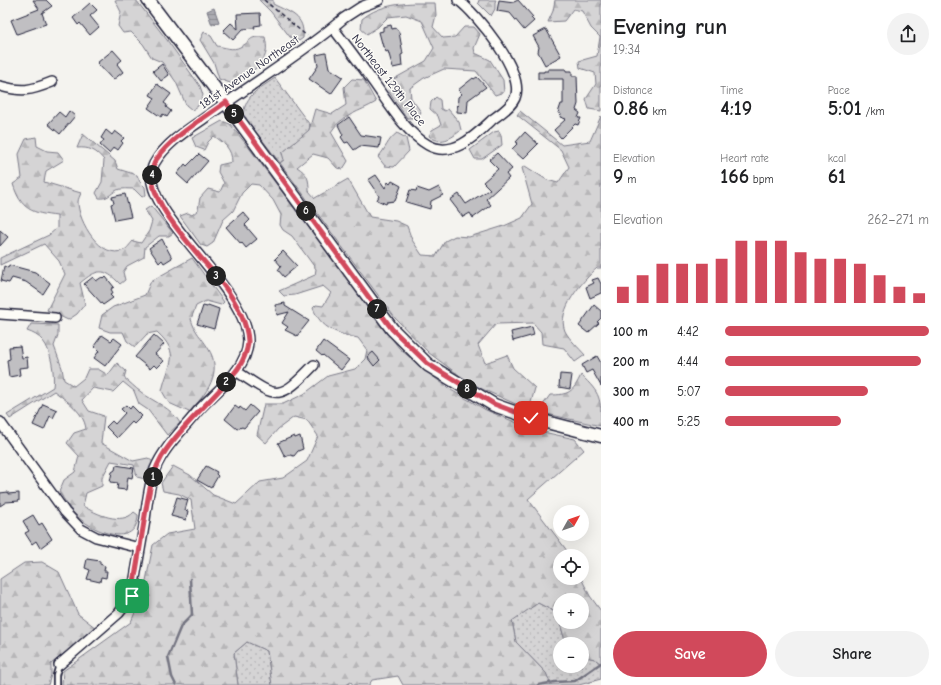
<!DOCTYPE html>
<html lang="en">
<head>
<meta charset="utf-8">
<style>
  :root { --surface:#fff; --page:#f2f2f2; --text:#202124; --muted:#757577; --accent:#d1495b }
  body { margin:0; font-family:"Comic Neue",sans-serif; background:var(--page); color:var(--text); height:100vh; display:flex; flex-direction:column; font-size:15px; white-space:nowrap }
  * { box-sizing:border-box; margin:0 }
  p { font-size:13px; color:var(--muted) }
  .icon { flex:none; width:22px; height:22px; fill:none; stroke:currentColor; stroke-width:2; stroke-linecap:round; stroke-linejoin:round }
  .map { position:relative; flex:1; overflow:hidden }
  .sheet { display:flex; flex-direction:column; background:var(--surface); width:340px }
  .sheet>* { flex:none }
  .needle { width:26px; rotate:50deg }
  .buttons { position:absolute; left:553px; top:505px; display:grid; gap:8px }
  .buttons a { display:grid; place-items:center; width:36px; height:36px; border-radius:50%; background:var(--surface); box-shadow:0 4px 16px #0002; font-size:20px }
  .pin { position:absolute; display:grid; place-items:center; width:34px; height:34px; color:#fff; margin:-17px; border-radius:8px; box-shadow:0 2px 6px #0006 }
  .km { position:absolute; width:20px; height:20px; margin:-10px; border-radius:50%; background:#222; color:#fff; font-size:11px; line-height:20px; text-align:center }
  .round { display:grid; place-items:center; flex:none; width:42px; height:42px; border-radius:21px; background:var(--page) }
  .head { display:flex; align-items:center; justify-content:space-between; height:68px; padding:0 12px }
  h1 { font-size:22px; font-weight:700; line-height:30px }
  .figures { display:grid; grid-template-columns:repeat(3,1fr); gap:6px; height:68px; padding:4px 12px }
  .figures div { display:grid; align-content:center }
  .figures b { font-size:20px; font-weight:700 }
  .figures small { font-size:11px; font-weight:400 }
  .figures p { font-size:11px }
  .chart { height:112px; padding:8px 12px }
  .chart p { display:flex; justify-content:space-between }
  .chart svg { width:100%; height:72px; margin-top:4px; stroke:var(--accent); stroke-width:6 }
  .button { display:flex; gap:8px; margin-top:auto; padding:8px 12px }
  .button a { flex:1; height:46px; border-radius:24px; background:var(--accent); color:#fff; font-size:16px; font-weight:700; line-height:46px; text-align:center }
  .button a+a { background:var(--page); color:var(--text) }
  ul { padding:0 12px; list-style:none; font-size:13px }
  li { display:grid; grid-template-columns:64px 48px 1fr; align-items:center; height:30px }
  li i { height:10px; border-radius:5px; background:var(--accent) }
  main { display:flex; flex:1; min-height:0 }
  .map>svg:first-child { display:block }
</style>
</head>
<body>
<main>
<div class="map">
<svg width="601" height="685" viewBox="0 0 601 685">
  <defs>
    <pattern id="green-dots" width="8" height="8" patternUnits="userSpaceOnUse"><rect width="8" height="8" fill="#d5d4d5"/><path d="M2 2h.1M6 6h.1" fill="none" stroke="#b7b6b8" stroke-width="1.8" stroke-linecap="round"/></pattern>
    <pattern id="forest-firs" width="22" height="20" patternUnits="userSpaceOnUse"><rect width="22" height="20" fill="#d5d4d5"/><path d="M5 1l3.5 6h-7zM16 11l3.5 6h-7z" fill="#b7b6b8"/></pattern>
    <pattern id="water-rules" width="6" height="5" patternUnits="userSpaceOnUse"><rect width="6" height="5" fill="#acacb2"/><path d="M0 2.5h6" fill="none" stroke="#8c8c92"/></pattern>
  </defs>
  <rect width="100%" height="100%" fill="#f4f3ef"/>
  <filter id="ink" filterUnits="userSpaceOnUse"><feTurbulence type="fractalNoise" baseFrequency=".025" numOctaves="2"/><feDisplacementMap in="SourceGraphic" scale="8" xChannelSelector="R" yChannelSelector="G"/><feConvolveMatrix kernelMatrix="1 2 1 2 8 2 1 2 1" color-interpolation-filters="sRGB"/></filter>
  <g filter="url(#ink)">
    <!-- green -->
    <path fill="url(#green-dots)" stroke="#7c7b88" d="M275,78L310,125L309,130L280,163L243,115C246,94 258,90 275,78Z
      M538,603L557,613L566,644H560V666H582V656L595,659L601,664V679L579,685H551L546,673L516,642L512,620Z
      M247,642L267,651L272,685H238L234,653Z"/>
    <!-- forest -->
    <path fill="url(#forest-firs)" stroke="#7c7b88" fill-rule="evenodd" d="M115,0H136L167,40L200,86L203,95L198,106L192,110L186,105L176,82L162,62L152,58L143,44L131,32L123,33L118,26L121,12Z
      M259,0H273V4C290,13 305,15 303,38L299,41L290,37L271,12Z
      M479,0H496L495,2V9L491,16L478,3Z
      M555,0H601V111L589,109L586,99L596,84L595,73L580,68L579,61L597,56L600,37L591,28L582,11L573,9L564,21L548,22L553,11Z
      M414,3H435L436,15L433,27L443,38L455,37L464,27H474L480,34L474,48L475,53L490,60L503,80L504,92L495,95L476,71L444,69L424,78L410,88L411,98L421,112L417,118H407L388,91L392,80L426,61L434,48L422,21L406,15L388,17L378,27L367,34L361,29L362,19C376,7 395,4 414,3Z
      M204,32L211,36L217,46C224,47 233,51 240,47C253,41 247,36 265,37C266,42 267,47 266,52C264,66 243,78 233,84L219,79L214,63L200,40Z
      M352,79L364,80L376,102C360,112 341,115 331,132L348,161L343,169L337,168L328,158L313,154L297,167C308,174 309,179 309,191L315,198L348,179L370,217L396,221L407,226L412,240L422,255L436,256L445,241L455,236L469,237L504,226L522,218L532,204L522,168L525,166L547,180L558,183L569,167L561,150L517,115L520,111L562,145L590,141L601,116V268H597C583,281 556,310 565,331C569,339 579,348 585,355L575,362L564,348L542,344L541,332L533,323L496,324L478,345L485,363L507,355L513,368L535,388L529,410L471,384L429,353L395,318L280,163L284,160L282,153L309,130L315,109L332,114L346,105L344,87Z
      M436,97L440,100L441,109L445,111L448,109L459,122L461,130C451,139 440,145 429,136L432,130L441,125L438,116L430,109L431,102Z
      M222,121L230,124L250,149L399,348L422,368L451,390L486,410L534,430L575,439L584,450L528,499L571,556H560V578H581L590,596L601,611V664L595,659L582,656V644H566L557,613L538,603L512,621L516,642L546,673L551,685H403L398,676L372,680L369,685H353L351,682L346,685H272L267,651L247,642L234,653L238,685H62L63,671L131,622L144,591L153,545L167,534L195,529L191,500L179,494L163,491L161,483L173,466L190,475L213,495L236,504L260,482L283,478L307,461L318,436L307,420L294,417L278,429L266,443L257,435L264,404H283L304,394L328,376L355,369L365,359L367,350L358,338C338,334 321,329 313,308L316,305L323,306L331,293L323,286L295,295L284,296L279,291L315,275L316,269L292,236L283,230L280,225L281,215L273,200L259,185L251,184L242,193L233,211L223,220L213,243L207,247L201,245L180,216L188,213L192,215L198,210L200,198L208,189L220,192L224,183L218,172L219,165L232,162C232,149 224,143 214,136L208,142L204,150L196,147L192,138ZM560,600H582V622H560Z
      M499,131L501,135L502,145L482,159H475L470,150L494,132Z
      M397,133L406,138L409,151L394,167L385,166L378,157C386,149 387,140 397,133Z
      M83,134L115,161L118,169L137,175L140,182L145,187L146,195L142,197L134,189C129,189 122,188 117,190C110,194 108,199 99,198L96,193L102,182L104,160C96,150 89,147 77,148Z
      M36,137L37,146L47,151L58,152L64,160L46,171L44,182L81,193C80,196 78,199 78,202C78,221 101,261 124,250C127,249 130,244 133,241L141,243L149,231L152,221L145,210L151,206L173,233L169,236H159L145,247L144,257L127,266L123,272L125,280L120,284C104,267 97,269 80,283L85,304L77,314L68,320L47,310L65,274L59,261L44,244L0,265V258L49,235L57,228V216C32,213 21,210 13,184L22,178L19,154L26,139Z
      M192,258L224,302L221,305L206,301L196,306L191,319C195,333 201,336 208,348C224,373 206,394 189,412L169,403L162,391C168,363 182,355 157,332L147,334L135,347L127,341L123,332H110L99,328L102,315L113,307L145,295L151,281Z
      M31,324L58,325V335L54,346L62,368L64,380L74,386L84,378L88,369H98L108,375L117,363L126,371L124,378C130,382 135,388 141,392C155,403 171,407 180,423L167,435L148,410L139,404L134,391L123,382L113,392L93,388L82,400L89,411L104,416L101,443L133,461L148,458L153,462L145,479L137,477L134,465L111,461L102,478V486L86,493L83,506C96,514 122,526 134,512L138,515C137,550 93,531 78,517C70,511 65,500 59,492L64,480L75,472L79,456L67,443L74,433L86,429C84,412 67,401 54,391L10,419L7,415L53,387C55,375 51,350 43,341C39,336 33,333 27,331Z
      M581,375C601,394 601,398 601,426L538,412L550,395C569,395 573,392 581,375Z
      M42,562L59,572L78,614L96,628L51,664V675L48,685H0V579L24,563Z"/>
    <!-- water -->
    <path fill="url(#water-rules)" stroke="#757582" d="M214,8L219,22L212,25L207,11Z"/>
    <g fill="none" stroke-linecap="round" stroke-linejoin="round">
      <!-- stream -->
      <path stroke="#757582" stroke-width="2.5" d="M176,685L172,677L168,657L181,626L192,615L190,579
        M538,685L555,682L575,681L601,663"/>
    </g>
    <!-- building -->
    <path fill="#c0bfc2" stroke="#22223b" d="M33,0H46L52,6L42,13L46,24L17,34L11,20L39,9Z
      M499,0L514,2L518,0L533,17L531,18L534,21L524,30L510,13L497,11Z
      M90,3L97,10L90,16L99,27L90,35L80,23L78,25L73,18Z
      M260,13L261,25L254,26L255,28L243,29L233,40L223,31L231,23L238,29L237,14Z
      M391,25L392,29L396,28L399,32L403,54L401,55L402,66L393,68L388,51L386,52L384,47H383L379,32L383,31V27Z
      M546,29L561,56L545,65L538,52L539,47L533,36Z
      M113,50L122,60L117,64L123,72L113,80L97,63Z
      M326,53L329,68L343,77L331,94L309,79L318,66L316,55Z
      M162,64L169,75L161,81L153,71Z
      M548,69H566V71H572V76H577L578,104L576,110L580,113L578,118H581L578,125L575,124L561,138L554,130L566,119L560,117L561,114L558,113L561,104H563V79H538V72H544V71H548Z
      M477,77L486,87L468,100L467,113L457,112L458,97L462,94L458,90L473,78L474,79Z
      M157,84L171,94L164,103L167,105L166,107L171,111L167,117L163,114L161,117L148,108L155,98L150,95Z
      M69,111L75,116L60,134L48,124L59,112L65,117Z
      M349,117L361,135L381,138L379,148L360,146L354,150L348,142L345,143L341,137L343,135L338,125Z
      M106,130L112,135L115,131L124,138L121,141L123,143L118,150L114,147L109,153L100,145L104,140L101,138Z
      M525,132L538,144L523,159L512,149L518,143L516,142Z
      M497,153L512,169L506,174L509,178L486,199L491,205L473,218L470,213L463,217L450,200L459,194L466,204L490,189L483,182L498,169L489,160Z
      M199,154L208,161L188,184L177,174L185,164L187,166Z
      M376,175L385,188L388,182L390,184L392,181L401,186L395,201L387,202L386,204L377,200L379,196L368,180Z
      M439,187L443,195L431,201L430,209L406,202L410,190L416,191L417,188L429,192Z
      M125,194L131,217L115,220L111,204L114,203L112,197Z
      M243,212L250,220L245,225L257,239L246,248L242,243L241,244L226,227Z
      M0,230L8,237L0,246Z
      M162,239L172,258L164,263L162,260L159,263L149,248Z
      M283,251L297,266L284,277L278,270L281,266L275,259Z
      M9,265L35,272L50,283L43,294L26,282L12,278L9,283L1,281L4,266L8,268Z
      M93,277L96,281L102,277L104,279L106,277L114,287L111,289L113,293L110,295L113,298L103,305L84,284Z
      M598,278L601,284V293L590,298L586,287L594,283L592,280Z
      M285,303V306L309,321L297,336L285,330L288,327L282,323L289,312L277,315L275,305Z
      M208,305L219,309L214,329L197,324L203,306L207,307Z
      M594,305L601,311V318L597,322L599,323L588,333L579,326Z
      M532,327L534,335L513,341L511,332Z
      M102,335L111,341L114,338L122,344L105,366L94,358L99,351L94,346Z
      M154,335L164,344L155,354L164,361L157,368L154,365L150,369L135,357Z
      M323,341L349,360L341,370L323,355L322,356L316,351Z
      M20,346L22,358L27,357L28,367L19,368L20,375L9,377L7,360L10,359L9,347Z
      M373,352L380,360L374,366L367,357Z
      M597,356L601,363V386L592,370L586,373L582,365Z
      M560,374L572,375L570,389L559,387Z
      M43,404L57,410L53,418L50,416L44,430L33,425Z
      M126,405L130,409L132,406L142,416L134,424L132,422L117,438L106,427L112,421L115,424L125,413L121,409Z
      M250,405L258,412L244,428L242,427L237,429L225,419L235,406L239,409L240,407L245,411Z
      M294,436L295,438L300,436L303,449L298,451L294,456L290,455L285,457L278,443Z
      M116,465L134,468L132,478L128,477L126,490L117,489L118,483L110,482L112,472L115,470Z
      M206,466L217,472L216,474L218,476L211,488L197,480Z
      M8,492V494L19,493V501L6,502L0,506V493Z
      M177,497L188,500L185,510L188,511L186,520L171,516Z
      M33,515L39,525L42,523L52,539L40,548L36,541L32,544L25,533L29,531L23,521Z
      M87,559L100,561V564L105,566L104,571H107L106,578L101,577L100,582L87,579L90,570L85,568Z"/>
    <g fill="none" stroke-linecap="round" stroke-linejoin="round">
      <!-- service casing -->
      <g stroke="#22223b" stroke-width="8">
        <path id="service" d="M56,685V675L59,665"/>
      </g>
      <!-- minor casing -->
      <g stroke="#22223b" stroke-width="12">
        <path id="minor" d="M333,28C347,46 361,65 374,83C389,104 405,132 428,145C453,159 476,135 493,119C500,114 511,107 515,98C526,73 477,14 458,0
          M0,86C22,92 30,91 52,82
          M0,314L55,318
          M236,371C278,399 278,402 314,365
          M0,422L65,512L81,529L96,537L140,548
          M59,665L119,613L132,596C136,571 141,545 145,520C147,503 149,484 155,469C164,447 183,430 197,412C214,392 247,371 248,342C249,286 132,207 154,164C166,142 192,127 212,113C256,81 303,53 344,18L361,7L379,0"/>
      </g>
      <!-- tertiary casing -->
      <g stroke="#22223b" stroke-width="15">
        <path id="tertiary" d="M148,0L226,103L392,329L428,365L494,405L531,418L601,436"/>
      </g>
      <!-- path -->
      <path stroke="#22223b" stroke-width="1.5" stroke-dasharray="4 3" stroke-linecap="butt" d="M264,0L307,36"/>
      <!-- service -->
      <use href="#service" stroke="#fdfcf7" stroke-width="4.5"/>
      <!-- minor -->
      <use href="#minor" stroke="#fdfcf7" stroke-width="9"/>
      <!-- tertiary -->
      <use href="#tertiary" stroke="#fdfcf7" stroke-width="12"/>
    </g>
  </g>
  <g fill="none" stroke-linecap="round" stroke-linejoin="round" filter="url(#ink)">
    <!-- route casing -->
    <g stroke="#fff" stroke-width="8">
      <path id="route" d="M132,596C135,575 139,555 142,534C147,506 149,474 166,450C186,421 214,399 236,371C242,364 248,350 248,341C247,322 235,301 224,286C205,258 134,195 156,160C171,137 204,118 226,102L392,329L428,364L494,404L531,418"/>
    </g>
    <!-- route -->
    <use href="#route" stroke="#d1495b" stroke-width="5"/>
  </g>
  <g text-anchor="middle" stroke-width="3" stroke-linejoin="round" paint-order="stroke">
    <!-- street labels -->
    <g font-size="12" fill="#22223b" stroke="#fdfcf7">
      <text transform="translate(249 72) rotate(-35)" y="4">181st Avenue Northeast</text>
      <text transform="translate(389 80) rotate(52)" y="4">Northeast 129th Place</text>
    </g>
  </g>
</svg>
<div class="buttons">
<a><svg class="needle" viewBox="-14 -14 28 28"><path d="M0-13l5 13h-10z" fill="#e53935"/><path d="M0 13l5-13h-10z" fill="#757577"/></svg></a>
<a><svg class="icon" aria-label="locate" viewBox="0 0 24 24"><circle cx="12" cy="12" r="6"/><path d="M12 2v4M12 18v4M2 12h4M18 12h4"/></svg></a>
<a>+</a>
<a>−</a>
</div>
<div class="pin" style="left:132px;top:596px;background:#1e9e55"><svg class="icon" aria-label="arrive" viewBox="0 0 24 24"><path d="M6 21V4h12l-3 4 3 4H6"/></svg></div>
<div class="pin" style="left:531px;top:418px;background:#d93025"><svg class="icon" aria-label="check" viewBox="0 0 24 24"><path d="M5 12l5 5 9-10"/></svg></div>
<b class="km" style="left:153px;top:477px">1</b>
<b class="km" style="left:226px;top:382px">2</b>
<b class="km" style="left:216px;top:276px">3</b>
<b class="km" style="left:152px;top:175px">4</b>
<b class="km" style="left:234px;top:114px">5</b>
<b class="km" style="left:306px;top:211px">6</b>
<b class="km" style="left:377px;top:309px">7</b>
<b class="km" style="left:467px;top:389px">8</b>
</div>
<section class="sheet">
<div class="head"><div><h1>Evening run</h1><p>19:34</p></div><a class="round"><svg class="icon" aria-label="share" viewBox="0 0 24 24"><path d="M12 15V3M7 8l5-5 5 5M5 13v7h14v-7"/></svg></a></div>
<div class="figures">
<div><p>Distance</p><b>0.86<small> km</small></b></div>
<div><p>Time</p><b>4:19</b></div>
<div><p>Pace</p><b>5:01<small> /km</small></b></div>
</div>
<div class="figures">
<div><p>Elevation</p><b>9<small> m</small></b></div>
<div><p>Heart rate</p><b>166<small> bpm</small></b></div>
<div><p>kcal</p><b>61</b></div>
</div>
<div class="chart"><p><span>Elevation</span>262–271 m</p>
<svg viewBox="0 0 160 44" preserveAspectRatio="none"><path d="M5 44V34M15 44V27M25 44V20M35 44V20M45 44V20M55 44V17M65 44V6M75 44V6M85 44V6M95 44V13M105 44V17M115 44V17M125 44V20M135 44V27M145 44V34M155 44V38"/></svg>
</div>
<ul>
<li><b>100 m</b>4:42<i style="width:100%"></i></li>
<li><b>200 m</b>4:44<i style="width:96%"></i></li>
<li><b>300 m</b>5:07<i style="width:70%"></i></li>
<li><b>400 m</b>5:25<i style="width:57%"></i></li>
</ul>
<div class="button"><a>Save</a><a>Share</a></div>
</section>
</main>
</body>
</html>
